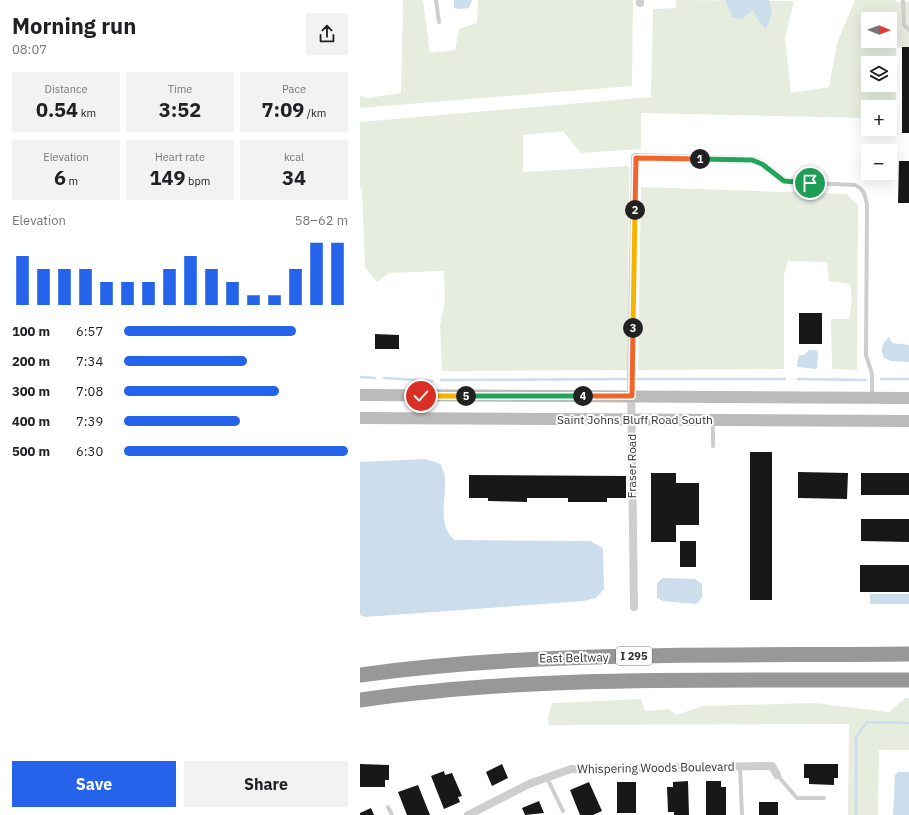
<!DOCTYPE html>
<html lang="en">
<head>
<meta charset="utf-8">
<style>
  :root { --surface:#fff; --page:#f2f2f2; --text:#202124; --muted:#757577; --accent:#2563eb }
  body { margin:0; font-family:"IBM Plex Sans",sans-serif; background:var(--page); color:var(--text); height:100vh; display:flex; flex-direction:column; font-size:15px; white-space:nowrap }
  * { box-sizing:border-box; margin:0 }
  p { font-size:13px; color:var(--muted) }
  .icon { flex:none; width:22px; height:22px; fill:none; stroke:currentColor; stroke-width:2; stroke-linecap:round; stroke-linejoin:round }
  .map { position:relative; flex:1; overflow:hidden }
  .sheet { display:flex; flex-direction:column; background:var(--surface); width:360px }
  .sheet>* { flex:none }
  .needle { width:26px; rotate:91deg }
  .fabs { position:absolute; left:501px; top:12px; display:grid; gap:8px }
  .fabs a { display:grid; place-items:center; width:36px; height:36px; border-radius:0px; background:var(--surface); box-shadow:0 4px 16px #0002; font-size:20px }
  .pin { position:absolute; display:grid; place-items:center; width:34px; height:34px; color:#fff; margin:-17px; border:2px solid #fff; border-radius:50%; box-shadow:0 1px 4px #0007 }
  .km { position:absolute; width:20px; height:20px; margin:-10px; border-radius:50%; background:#222; color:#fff; font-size:11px; line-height:20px; text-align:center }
  .round { display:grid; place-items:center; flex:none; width:42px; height:42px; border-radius:0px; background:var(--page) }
  .summary { display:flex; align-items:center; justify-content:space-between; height:68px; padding:0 12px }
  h1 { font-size:22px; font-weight:800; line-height:30px }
  .metrics { display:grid; grid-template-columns:repeat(3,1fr); gap:6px; height:68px; padding:4px 12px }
  .metrics div { display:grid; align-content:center; border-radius:0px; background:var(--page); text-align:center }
  .metrics b { font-size:20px; font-weight:800 }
  .metrics small { font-size:11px; font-weight:400 }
  .metrics p { font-size:11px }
  .chart { height:112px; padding:8px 12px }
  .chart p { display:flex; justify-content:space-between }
  .chart svg { width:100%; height:72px; margin-top:4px; stroke:var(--accent); stroke-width:6 }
  .action { display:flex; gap:8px; margin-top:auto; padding:8px 12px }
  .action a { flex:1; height:46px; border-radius:0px; background:var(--accent); color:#fff; font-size:16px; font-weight:800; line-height:46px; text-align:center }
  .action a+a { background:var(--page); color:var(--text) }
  ul { padding:0 12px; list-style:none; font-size:13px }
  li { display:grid; grid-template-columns:64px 48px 1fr; align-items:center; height:30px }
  li i { height:10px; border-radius:5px; background:var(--accent) }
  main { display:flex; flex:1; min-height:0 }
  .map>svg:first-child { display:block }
</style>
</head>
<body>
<main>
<section class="sheet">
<div class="summary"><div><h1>Morning run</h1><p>08:07</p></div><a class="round"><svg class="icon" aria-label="share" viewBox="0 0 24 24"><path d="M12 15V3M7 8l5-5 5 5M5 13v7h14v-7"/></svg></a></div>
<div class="metrics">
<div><p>Distance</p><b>0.54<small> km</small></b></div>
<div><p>Time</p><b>3:52</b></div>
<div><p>Pace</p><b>7:09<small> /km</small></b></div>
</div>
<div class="metrics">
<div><p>Elevation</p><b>6<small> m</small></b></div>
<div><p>Heart rate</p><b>149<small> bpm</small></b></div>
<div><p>kcal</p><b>34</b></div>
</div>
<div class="chart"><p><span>Elevation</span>58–62 m</p>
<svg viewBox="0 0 160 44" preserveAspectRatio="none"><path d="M5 44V14M15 44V22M25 44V22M35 44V22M45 44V30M55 44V30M65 44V30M75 44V22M85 44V14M95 44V22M105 44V30M115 44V38M125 44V38M135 44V22M145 44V6M155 44V6"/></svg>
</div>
<ul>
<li><b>100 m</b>6:57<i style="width:77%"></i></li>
<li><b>200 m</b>7:34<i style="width:55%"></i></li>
<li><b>300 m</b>7:08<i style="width:69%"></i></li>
<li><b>400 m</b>7:39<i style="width:52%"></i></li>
<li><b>500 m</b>6:30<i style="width:100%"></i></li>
</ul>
<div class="action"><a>Save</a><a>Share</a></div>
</section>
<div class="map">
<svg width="549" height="815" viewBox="0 0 549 815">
  <rect width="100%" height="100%" fill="#fff"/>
  <!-- green -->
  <path fill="#e6eddf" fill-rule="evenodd" d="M43,0H63L70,53L95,50L99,29L117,23L118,0H273L272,86L0,108V96L8,98L41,93Z
    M316,0L434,1L425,38L431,93L469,87L477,43L495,0H536V42V2H549V47L536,48V119H530V107H508V118L281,113V149L221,153L203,131L163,135V172L269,166L268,370L82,371L80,325L85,301L84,271L29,273L17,282L5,267L2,189L0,188V122L291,97L293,9L316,8ZM508,19H530V41H508ZM508,63H530V85H508Z
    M281,187L486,194L498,205L497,370L472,369L471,319H489L492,300L490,284L469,281L467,262L428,261L424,275V369L278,370Z
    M545,698H549V750H519L518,815H488L489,724L189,725L188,717L192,703L281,699L285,711L309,709L317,715L342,706L455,703L529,712Z"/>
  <!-- water -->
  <path fill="#ccddec" d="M94,0H112L109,8L100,9L94,8Z
    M365,0H409L412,13L406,29L399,22L393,10L381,19L372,17Z
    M529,337L532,343L549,345V362L531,361L524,358C520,350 522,343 529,337Z
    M449,350H455L458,352L457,368L456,369L438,367L437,365L439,355H444Z
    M65,459L81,464C82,469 85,474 85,480C86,500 77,526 95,540L230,541L243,548L244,589L236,598L224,601L5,617L0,615V462Z
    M303,578L335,579L342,584V598L336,604L303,601L297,598V583Z
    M510,594H549V604H510Z
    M538,772H549V815H533L535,775Z"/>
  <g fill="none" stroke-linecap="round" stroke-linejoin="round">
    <!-- stream -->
    <path stroke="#ccddec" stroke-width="2.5" d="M0,377L15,378
      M24,378L72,381
      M277,379H425
      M438,379L506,380
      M521,379H549
      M81,380L266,379
      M496,815V737L507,722L549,723"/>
  </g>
  <!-- building -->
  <path fill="#181818" d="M542,47H549V133H542Z
    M539,161H549V203H538Z
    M439,313H462V344H439Z
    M15,334L39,335V349H15Z
    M390,452H412V600H390Z
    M438,472L488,473L487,499L438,498Z
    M291,473H316V483H339V525H316V542H291Z
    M501,473H549V495H501Z
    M109,475L266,476V498H247V502H208V498H167V502L128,501V498H109Z
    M501,519H549V542L501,541Z
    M320,541H336V567H320Z
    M500,565H549V592H500Z
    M0,764L29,765V780H25V787H0Z
    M142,764L148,778L132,786L126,772Z
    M444,764H478V778H474V785L449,784V778H444Z
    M84,771L85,775L92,773L102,796L98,797L100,802L84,809L71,776Z
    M328,781L329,815H314V812H308L307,787H313V782Z
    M346,781H361V787H366V815H346Z
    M229,782L242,811L233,815H220L210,790Z
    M257,782H276V813H257Z
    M58,785L70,815H47L38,792Z
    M179,801L184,813L165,815L162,808Z
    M399,802H418V815H399Z
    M11,808L14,815H0V813Z"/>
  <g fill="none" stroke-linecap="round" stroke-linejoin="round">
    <!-- lane -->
    <path stroke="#cecece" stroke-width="4" d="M76,0L79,22
      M543,0L544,25L549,30
      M450,183L495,185C504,189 505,195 507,205L506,355L512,374V397
      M353,420V446
      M380,767L382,815
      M417,775L437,798H464
      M187,778L203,811
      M28,807L32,815"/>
    <!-- street -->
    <path stroke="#cecece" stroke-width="8" d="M280,0V3
      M274,607L271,377L275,157L393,160L402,164L424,181L450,183
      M108,815L169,784L211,769L412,766L417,775"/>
    <!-- secondary -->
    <path stroke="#bbb" stroke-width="12" d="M0,395L549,398
      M0,418L549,421"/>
    <!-- highway -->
    <path stroke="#989898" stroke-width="15" d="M0,675C181,650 366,656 549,654
      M0,700C180,674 368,681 549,680"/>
  </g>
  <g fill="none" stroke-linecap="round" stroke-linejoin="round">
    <!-- split-1 casing -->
    <g stroke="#fff" stroke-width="8">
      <path id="split-1" d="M340,159L392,160L402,164L424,181L450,183"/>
    </g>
    <!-- split-2 casing -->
    <g stroke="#fff" stroke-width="8">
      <path id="split-2" d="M275,210L276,158L340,159"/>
    </g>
    <!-- split-3 casing -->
    <g stroke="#fff" stroke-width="8">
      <path id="split-3" d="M273,328L275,210"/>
    </g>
    <!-- split-4 casing -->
    <g stroke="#fff" stroke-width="8">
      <path id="split-4" d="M223,396H272L273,328"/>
    </g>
    <!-- split-5 casing -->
    <g stroke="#fff" stroke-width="8">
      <path id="split-5" d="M106,396H223"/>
    </g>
    <!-- split-6 casing -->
    <g stroke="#fff" stroke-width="8">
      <path id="split-6" d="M61,396H106"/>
    </g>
    <!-- split-1 -->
    <use href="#split-1" stroke="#22a559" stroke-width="5"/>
    <!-- split-2 -->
    <use href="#split-2" stroke="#f0652b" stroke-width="5"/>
    <!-- split-3 -->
    <use href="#split-3" stroke="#f5b400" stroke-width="5"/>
    <!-- split-4 -->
    <use href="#split-4" stroke="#f0652b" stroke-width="5"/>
    <!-- split-5 -->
    <use href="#split-5" stroke="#22a559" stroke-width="5"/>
    <!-- split-6 -->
    <use href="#split-6" stroke="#f5b400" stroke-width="5"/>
  </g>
  <g text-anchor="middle" stroke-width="4" stroke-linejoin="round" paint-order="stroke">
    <!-- shield labels -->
    <rect fill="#fff" stroke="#6f6f6f" stroke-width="1" x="256" y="647" width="36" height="18" rx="3"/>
    <g font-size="11" font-weight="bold" fill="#313131">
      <text x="274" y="660">I 295</text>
    </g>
    <!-- street labels -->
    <g font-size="12" fill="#313131" stroke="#fff">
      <text x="275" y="424">Saint Johns Bluff Road South</text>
      <text transform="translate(272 466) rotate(-90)" y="4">Fraser Road</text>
      <text transform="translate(214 658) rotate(-1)" y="4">East Beltway</text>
      <text transform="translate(296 768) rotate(-1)" y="4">Whispering Woods Boulevard</text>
    </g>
  </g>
</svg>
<div class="fabs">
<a><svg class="needle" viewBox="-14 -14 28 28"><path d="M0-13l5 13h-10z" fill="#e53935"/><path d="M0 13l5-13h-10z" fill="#757577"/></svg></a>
<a><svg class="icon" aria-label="layers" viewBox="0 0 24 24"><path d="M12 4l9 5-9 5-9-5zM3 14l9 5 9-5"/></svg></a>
<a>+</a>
<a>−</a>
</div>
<div class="pin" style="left:450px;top:183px;background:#1e9e55"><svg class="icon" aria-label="arrive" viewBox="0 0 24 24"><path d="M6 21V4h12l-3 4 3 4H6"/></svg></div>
<div class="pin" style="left:61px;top:396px;background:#d93025"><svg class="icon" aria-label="check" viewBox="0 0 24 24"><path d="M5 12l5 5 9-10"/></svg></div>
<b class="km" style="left:340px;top:159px">1</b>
<b class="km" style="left:275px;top:210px">2</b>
<b class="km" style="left:273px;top:328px">3</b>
<b class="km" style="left:223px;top:396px">4</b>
<b class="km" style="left:106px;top:396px">5</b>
</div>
</main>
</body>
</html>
